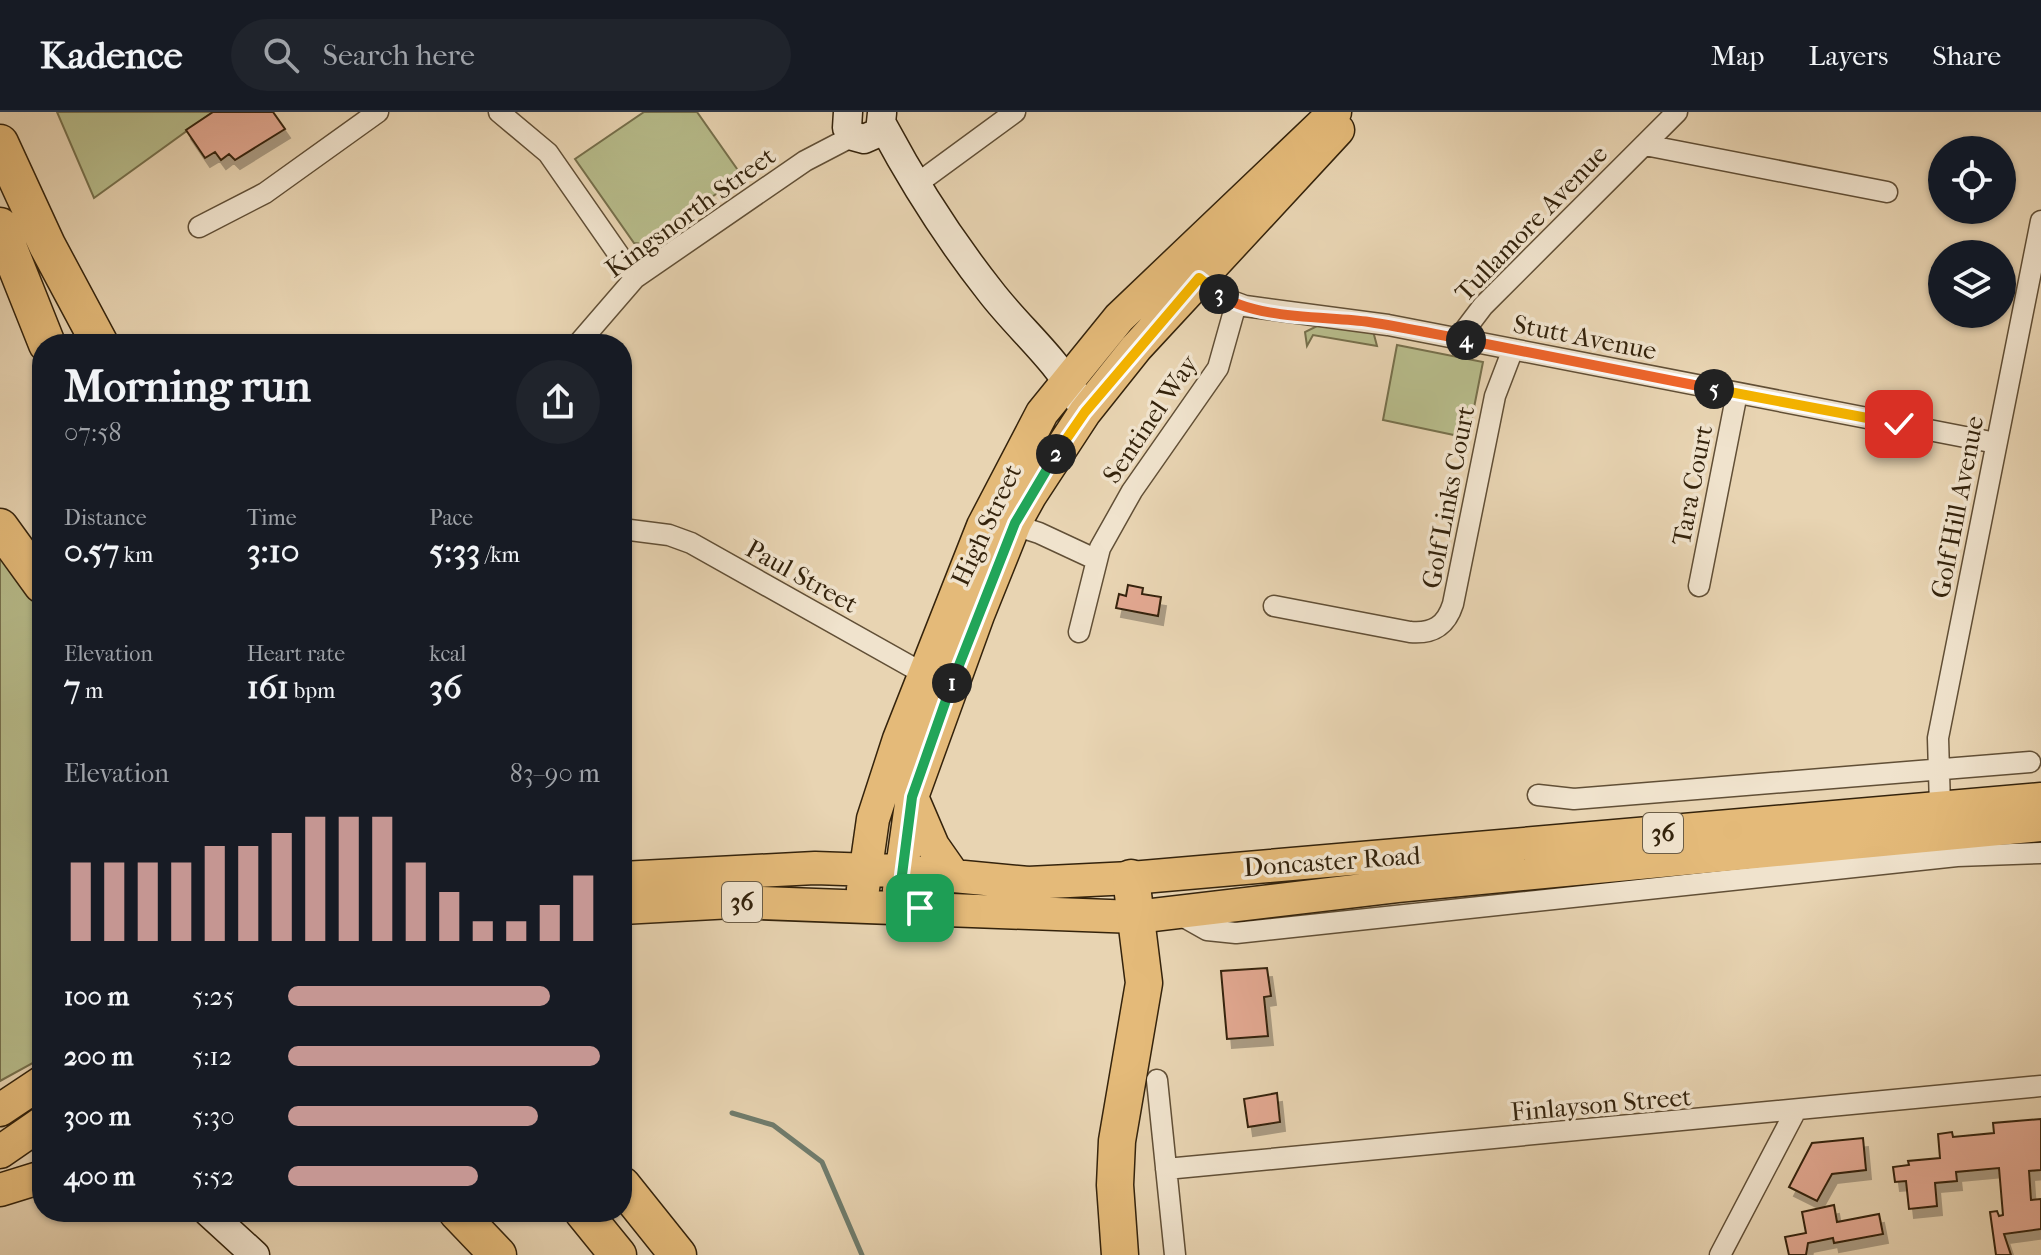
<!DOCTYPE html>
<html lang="en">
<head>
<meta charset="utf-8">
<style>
  :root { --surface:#171b24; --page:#20242c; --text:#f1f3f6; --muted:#9ea1a6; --line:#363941; --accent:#c59692 }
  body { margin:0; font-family:"IM FELL French Canon",serif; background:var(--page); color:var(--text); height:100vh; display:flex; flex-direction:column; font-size:30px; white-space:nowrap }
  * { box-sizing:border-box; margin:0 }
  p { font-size:26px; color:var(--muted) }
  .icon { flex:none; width:44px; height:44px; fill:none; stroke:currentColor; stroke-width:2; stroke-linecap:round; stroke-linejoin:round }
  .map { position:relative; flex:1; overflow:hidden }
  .side { position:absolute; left:32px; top:222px; width:600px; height:888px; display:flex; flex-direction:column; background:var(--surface); border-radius:32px; box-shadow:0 2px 6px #0004 }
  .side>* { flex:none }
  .controls { position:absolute; left:1928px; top:24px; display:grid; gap:16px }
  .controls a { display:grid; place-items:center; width:88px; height:88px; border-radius:50%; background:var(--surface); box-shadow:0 2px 6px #0004; font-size:40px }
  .pin { position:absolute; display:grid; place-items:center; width:68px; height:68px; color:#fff; margin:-34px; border-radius:16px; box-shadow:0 4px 12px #0006 }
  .km { position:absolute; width:40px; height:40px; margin:-20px; border-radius:50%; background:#222; color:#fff; font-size:22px; line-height:40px; text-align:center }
  .round { display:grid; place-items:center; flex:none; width:84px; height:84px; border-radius:42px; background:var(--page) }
  .head { display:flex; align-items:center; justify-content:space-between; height:136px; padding:0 32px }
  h1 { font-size:44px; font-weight:800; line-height:60px }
  .metrics { display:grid; grid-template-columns:repeat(3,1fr); gap:12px; height:136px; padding:8px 32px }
  .metrics div { display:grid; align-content:center }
  .metrics b { font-size:34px; font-weight:800 }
  .metrics small { font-size:22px; font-weight:400 }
  .metrics p { font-size:22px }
  .chart { height:224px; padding:16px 32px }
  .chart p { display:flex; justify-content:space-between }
  .chart svg { width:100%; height:144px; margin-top:8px; stroke:var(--accent); stroke-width:6 }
  ul { padding:0 32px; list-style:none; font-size:26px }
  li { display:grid; grid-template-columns:128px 96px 1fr; align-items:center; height:60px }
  li i { height:20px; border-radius:10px; background:var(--accent) }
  header { display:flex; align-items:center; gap:48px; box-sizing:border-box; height:112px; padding:0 40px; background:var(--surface); border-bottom:2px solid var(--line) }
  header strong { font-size:38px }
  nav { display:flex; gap:44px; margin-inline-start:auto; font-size:28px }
  .search { width:560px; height:72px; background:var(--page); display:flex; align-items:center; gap:20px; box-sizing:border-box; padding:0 28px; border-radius:44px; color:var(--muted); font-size:30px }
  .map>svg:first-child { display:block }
</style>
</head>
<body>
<header>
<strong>Kadence</strong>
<div class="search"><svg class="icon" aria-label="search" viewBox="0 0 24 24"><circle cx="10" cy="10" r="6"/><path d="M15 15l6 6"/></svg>Search here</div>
<nav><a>Map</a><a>Layers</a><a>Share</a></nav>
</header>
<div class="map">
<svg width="2041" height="1143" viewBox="0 0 2041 1143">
  <defs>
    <filter id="shadow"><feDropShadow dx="5" dy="9" stdDeviation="0" flood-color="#0004"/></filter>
  </defs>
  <rect width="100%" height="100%" fill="#e8d4b2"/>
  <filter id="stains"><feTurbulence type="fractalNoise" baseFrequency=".0025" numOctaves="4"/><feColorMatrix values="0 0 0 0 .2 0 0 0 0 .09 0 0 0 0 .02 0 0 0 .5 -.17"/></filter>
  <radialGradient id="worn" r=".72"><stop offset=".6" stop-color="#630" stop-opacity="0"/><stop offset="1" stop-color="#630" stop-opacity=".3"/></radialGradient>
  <!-- green -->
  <path fill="#b7bc8b" stroke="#76704c" stroke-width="2" d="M57,0H213L94,86Z
    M644,0H697L742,64L644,132L634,131L575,47Z
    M1319,213L1373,219L1377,234L1313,223L1307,234L1305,220Z
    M1397,233L1483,250L1468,326L1383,308Z
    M0,439L42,475V946L0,969Z"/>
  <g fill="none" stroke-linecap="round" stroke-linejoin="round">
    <!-- stream -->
    <path stroke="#6f7c6d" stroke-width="5" d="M732,1001L773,1013L822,1050L862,1143"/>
  </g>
  <!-- building -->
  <path fill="#e2a891" stroke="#34230c" stroke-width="2" filter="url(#shadow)" d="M213,0H273L285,17L235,48L229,42L221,48L215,40L205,46L186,18Z
    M1128,473L1143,476L1142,482L1161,485L1158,504L1116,496L1119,482L1126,484Z
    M1267,856L1271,884L1264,885L1268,924L1227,927L1221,859Z
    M1277,981L1280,1010L1248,1015L1244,987Z
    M2041,1007V1058L2029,1059L2031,1088L2041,1087V1117L2004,1122L2011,1143H1996L1990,1100L1997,1099L1999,1104L2003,1103L1999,1056L1956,1060L1957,1069L1935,1071L1937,1094L1909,1097L1906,1069L1895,1070L1893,1055L1909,1053L1908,1049L1940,1046L1938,1022L1952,1020L1953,1025L1994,1021L1993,1011Z
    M1863,1026L1866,1058L1832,1062L1817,1089L1789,1075L1812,1031Z
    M1834,1093L1837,1110L1879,1102L1883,1122L1834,1131L1833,1126L1808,1131L1806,1143H1789L1785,1125L1806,1121L1802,1100Z"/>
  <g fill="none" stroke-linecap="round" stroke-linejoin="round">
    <!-- street casing -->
    <g stroke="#614f36" stroke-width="23">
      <path id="street" d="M499,0L548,41L635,166
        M1645,33L1887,80
        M914,74L1015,0
        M199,115L265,81L378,0
        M1192,159L1226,187L1245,194L1388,213L1996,331
        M1458,227L1483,194L1677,0
        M578,232L635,166L805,49L853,24
        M1005,410L1039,421L1097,448
        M622,417L669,423L691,431L933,567
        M1699,474L1737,281
        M1274,494L1410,520C1433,522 1446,514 1453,492L1495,284L1513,237
        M1079,520L1100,436L1132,379L1218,256L1236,192
        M1538,683L1574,687L2030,650
        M1940,694L1938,626L2041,109
        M1175,800L1207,818L1236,821L1957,744L2041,741
        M1157,968L1175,1143
        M1166,1057L2041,974
        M1720,1143L1795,1000"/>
    </g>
    <!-- secondary casing -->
    <g stroke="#34230c" stroke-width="31">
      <path id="secondary" d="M848,0L847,16L853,24L864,27L880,20L882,1
        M883,14C914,72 949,127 990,179C1019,217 1056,246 1079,289
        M208,1100L255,1143"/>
    </g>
    <!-- primary casing -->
    <g stroke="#34230c" stroke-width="35">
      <path id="primary" d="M912,685L933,734L954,764
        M622,766L815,756L901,759L1028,771L1131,766L2041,687
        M863,777L873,707L899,627L983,414L1042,301L1119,206L1335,0
        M899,778L912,685L978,503L1015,411L1030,384L1085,300L1136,236L1338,18
        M622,796L732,790L1136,805L1397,774L2041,713
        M0,998L42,970
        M0,1040L42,1011
        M0,1078L42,1065"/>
    </g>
    <!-- highway casing -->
    <g stroke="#34230c" stroke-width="39">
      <path id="highway" d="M0,31L47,133L100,232
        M0,114L47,232
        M0,415L42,473
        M622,1073L678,1143
        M457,1100L498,1143
        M583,1100L618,1143
        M1120,1143L1115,1073L1117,1029L1144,871L1131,766"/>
    </g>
    <!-- street -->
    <use href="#street" stroke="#f0e3cd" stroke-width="20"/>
    <!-- secondary -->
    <use href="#secondary" stroke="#f0e3cd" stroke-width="28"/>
    <!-- primary -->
    <use href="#primary" stroke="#e4ba79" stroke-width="32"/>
    <!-- highway -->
    <use href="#highway" stroke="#e4ba79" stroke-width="36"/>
  </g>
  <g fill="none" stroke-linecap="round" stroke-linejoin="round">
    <!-- split-1 casing -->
    <g stroke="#fff" stroke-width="16">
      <path id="split-1" d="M920,796L898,794L912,685L952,571"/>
    </g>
    <!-- split-2 casing -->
    <g stroke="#fff" stroke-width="16">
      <path id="split-2" d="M952,571L1015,411L1056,342"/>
    </g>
    <!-- split-3 casing -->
    <g stroke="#fff" stroke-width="16">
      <path id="split-3" d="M1056,342L1085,300L1199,166L1219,182"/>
    </g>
    <!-- split-4 casing -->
    <g stroke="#fff" stroke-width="16">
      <path id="split-4" d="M1219,182C1255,208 1326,204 1369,210C1402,215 1434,222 1466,228"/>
    </g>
    <!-- split-5 casing -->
    <g stroke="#fff" stroke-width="16">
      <path id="split-5" d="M1466,228L1714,277"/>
    </g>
    <!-- split-6 casing -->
    <g stroke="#fff" stroke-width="16">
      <path id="split-6" d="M1714,277L1899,312"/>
    </g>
    <!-- split-1 -->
    <use href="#split-1" stroke="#22a559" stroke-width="10"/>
    <!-- split-2 -->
    <use href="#split-2" stroke="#22a559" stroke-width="10"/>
    <!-- split-3 -->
    <use href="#split-3" stroke="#f5b400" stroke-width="10"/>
    <!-- split-4 -->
    <use href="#split-4" stroke="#f0652b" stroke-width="10"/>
    <!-- split-5 -->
    <use href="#split-5" stroke="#f0652b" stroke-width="10"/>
    <!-- split-6 -->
    <use href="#split-6" stroke="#f5b400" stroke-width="10"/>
  </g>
  <g text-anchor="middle" stroke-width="7" stroke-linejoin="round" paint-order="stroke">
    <!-- shield labels -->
    <g fill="#f0e3cd" stroke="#6c5d46" stroke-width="2">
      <rect x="1643" y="701" width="40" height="40" rx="6"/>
      <rect x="722" y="770" width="40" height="40" rx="6"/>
    </g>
    <g font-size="24" font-weight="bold" fill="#34230c">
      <text x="1663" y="729">36</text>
      <text x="742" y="798">36</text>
    </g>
    <!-- street labels -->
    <g font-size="26" fill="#34230c" stroke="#f0e3cd">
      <text transform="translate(690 100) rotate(-36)" y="9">Kingsnorth Street</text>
      <text transform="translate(1531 111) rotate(-46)" y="9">Tullamore Avenue</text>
      <text transform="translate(1585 225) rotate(11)" y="9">Stutt Avenue</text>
      <text transform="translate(1150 307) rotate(-56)" y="9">Sentinel Way</text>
      <text transform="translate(1692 373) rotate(-79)" y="9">Tara Court</text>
      <text transform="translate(1448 385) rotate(-79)" y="9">Golf Links Court</text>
      <text transform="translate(1957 395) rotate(-79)" y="9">Golf Hill Avenue</text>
      <text transform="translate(986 413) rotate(-65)" y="9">High Street</text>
      <text transform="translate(802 464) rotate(29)" y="9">Paul Street</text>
      <text transform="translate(1332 749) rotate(-4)" y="9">Doncaster Road</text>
      <text transform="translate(1601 992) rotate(-5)" y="9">Finlayson Street</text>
    </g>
  </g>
  <rect width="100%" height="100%" filter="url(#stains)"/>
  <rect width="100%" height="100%" fill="url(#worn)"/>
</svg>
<div class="controls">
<a><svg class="icon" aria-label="locate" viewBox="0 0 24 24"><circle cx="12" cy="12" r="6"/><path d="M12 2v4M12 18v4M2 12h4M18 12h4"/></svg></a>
<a><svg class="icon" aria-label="layers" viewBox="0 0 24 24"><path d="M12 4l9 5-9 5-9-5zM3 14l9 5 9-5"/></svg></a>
</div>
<div class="pin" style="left:920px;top:796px;background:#1e9e55"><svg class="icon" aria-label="arrive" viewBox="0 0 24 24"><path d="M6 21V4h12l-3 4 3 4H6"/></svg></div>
<div class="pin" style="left:1899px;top:312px;background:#d93025"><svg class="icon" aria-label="check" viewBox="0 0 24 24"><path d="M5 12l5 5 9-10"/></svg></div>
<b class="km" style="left:952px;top:571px">1</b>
<b class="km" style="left:1056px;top:342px">2</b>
<b class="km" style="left:1219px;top:182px">3</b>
<b class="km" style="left:1466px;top:228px">4</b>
<b class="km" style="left:1714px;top:277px">5</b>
<section class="side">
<div class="head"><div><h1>Morning run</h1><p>07:58</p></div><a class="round"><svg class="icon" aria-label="share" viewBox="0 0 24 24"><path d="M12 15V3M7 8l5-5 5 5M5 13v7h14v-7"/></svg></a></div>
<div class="metrics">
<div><p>Distance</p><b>0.57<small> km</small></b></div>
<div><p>Time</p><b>3:10</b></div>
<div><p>Pace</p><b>5:33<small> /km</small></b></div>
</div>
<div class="metrics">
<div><p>Elevation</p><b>7<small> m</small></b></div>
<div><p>Heart rate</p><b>161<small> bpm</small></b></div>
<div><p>kcal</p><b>36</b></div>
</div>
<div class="chart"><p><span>Elevation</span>83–90 m</p>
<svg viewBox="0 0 160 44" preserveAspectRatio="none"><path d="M5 44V20M15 44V20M25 44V20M35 44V20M45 44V15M55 44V15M65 44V11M75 44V6M85 44V6M95 44V6M105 44V20M115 44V29M125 44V38M135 44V38M145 44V33M155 44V24"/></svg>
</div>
<ul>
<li><b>100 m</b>5:25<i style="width:84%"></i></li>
<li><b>200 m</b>5:12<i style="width:100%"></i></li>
<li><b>300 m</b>5:30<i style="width:80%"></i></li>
<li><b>400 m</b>5:52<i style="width:61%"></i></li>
</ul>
</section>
</div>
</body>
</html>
